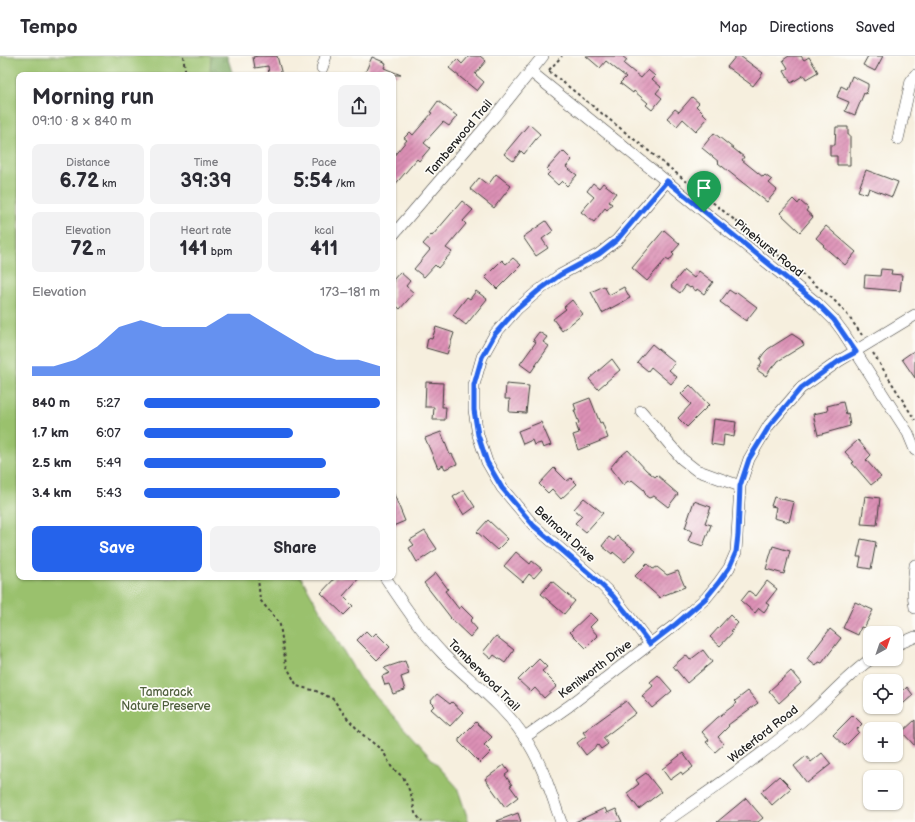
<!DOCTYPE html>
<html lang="en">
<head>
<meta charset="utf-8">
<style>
  :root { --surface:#fff; --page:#f2f2f3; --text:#2b2b33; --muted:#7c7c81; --line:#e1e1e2; --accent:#2563eb }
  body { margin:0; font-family:"Balsamiq Sans",sans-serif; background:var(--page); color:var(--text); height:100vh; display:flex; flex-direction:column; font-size:15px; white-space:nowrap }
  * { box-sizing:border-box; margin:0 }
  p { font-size:13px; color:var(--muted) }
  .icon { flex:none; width:22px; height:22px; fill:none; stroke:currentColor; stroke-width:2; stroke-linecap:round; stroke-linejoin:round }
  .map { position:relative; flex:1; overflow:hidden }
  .panel { position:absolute; left:16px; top:16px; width:380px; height:508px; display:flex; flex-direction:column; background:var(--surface); border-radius:8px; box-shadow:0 1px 3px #0004 }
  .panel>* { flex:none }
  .needle { width:26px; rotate:40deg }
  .fabs { position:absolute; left:863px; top:570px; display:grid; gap:8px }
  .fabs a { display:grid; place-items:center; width:40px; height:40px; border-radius:8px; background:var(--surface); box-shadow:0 1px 3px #0004; font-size:20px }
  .pin { position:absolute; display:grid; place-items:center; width:34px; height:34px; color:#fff; margin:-41px -17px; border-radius:50% 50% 50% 0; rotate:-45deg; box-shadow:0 0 4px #0007 }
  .pin .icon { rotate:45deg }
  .round { display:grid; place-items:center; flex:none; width:42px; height:42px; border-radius:8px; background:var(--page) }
  .headline { display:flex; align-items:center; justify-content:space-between; height:68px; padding:0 16px }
  h1 { font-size:22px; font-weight:700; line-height:30px }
  .metrics { display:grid; grid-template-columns:repeat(3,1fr); gap:6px; height:68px; padding:4px 16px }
  .metrics div { display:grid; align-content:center; border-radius:8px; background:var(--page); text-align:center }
  .metrics b { font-size:20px; font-weight:700 }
  .metrics small { font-size:11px; font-weight:400 }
  .metrics p { font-size:11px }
  .chart { height:112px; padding:8px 16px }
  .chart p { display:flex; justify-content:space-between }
  .chart svg { width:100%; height:72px; margin-top:4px; fill:var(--accent); opacity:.7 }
  .action { display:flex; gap:8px; margin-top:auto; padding:8px 16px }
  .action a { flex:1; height:46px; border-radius:8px; background:var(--accent); color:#fff; font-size:16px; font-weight:700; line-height:46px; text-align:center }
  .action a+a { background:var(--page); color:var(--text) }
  ul { padding:0 16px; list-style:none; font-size:13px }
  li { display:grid; grid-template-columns:64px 48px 1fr; align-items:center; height:30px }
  li i { height:10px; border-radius:5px; background:var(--accent) }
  header { display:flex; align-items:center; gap:24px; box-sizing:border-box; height:56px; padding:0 20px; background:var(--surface); border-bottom:1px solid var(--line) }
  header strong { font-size:19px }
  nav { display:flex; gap:22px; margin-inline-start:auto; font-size:14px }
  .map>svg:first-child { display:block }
</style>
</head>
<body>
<header>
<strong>Tempo</strong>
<nav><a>Map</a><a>Directions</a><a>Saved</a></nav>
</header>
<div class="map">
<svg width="915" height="766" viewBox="0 0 915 766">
  <defs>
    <pattern id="forest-crowns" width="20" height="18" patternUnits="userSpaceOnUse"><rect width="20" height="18" fill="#7ba760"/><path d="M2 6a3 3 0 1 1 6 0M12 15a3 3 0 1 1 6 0" fill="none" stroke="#64874e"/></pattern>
    <pattern id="building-hatch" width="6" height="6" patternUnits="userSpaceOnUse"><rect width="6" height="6" fill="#dc90b5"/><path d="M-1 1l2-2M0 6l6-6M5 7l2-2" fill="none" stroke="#b27592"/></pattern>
  </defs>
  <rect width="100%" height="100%" fill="#fdfcf7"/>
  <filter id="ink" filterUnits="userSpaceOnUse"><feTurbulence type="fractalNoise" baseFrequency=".025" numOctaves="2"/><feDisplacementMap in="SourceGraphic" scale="8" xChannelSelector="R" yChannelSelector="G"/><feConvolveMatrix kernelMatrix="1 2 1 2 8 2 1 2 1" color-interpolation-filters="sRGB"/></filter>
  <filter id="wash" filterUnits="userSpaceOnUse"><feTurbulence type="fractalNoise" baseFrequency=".012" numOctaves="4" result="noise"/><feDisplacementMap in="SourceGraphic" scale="16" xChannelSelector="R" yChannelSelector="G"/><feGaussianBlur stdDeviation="0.9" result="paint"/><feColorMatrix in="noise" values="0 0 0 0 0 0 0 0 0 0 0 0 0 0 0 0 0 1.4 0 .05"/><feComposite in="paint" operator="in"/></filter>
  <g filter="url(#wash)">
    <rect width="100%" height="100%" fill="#f6efde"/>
    <!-- forest -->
    <path fill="url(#forest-crowns)" stroke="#4c623e" d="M171,0H227L233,19H173Z"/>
    <!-- park -->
    <path fill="#9ac16d" stroke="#5b6e44" d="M0,0H211L210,14L213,19H19V521H301L359,622L457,731L469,766H0Z"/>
    <g id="blocks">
      <!-- building -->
      <path fill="url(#building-hatch)" d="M258,0H277L282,19H269L268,10L255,12L253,1Z
        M469,0H480L486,5L475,18L484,26L477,35L449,12L457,3L462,8Z
        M586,0H622L627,4L624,8L641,22L648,14L655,20L652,23L661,31L656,37L662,42L652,54L646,49L648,47L634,35L633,37L620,27L626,21L606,5L600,12Z
        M736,0H740L763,17L753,30L727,11Z
        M789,0H801L804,4L809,1L818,16L806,23L804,19L791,27L784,15L788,12L783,4Z
        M868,0H883L875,15L863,9Z
        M372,1L386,7L384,12L401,19H364Z
        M852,20L868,28V31L866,38L864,37L855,59L845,55L849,46L837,41L841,30L847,33Z
        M692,41L699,47L696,50L708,62L696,75L683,63L677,70L667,62L675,53L679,56Z
        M438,45L457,60L449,70L443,66L424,87L430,92L419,105L417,103L393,131V101L407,84L404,82L410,76L413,79L432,57L430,56Z
        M529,68L540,78L524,98L521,95L513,105L504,98Z
        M836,71H848V79H850V109H837V100H830V89H835Z
        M714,77L744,101L742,104L763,121L765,119L772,124L769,127L777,134L767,146L718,107L719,106L702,92Z
        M563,95L572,104L566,111L577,119L567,130L562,125L558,129L547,119L550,116L547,113Z
        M866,114L898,126L892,141L869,132L867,138L858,135Z
        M496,118L511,130L494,152L470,133L479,122L488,129Z
        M593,127L599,132L603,127L616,137L609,146L612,148L607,154L605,152L594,166L581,156L594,141L587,135Z
        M793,143L798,148L800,145L808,152L806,155L813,161L800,176L780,157Z
        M462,145L473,154L463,165L466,168L446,192L452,196L438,212L435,209L424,221L414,213L430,194L423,188L431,179L432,180Z
        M546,165L553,175L542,183L548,192L536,200L523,181Z
        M826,170L856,196L845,209L823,190L824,189L816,182Z
        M664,174L680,188L672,197L674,199L669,205L666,203L647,225L632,212Z
        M513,202L521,209L497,233L485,221L502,204L506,208Z
        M881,213L892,214L891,218L902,219L900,235L864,232L865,219L880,220Z
        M684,214L694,222L699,215L713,226L704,238L697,233L696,235L691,231L690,232L686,229L680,237L671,230Z
        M400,216L410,225L406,230L414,237L400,253L393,247V224Z
        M604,230L609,239L624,231L630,242L602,257L591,236Z
        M729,234L735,238L737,236L757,251L746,265L720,246Z
        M476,235L487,243L466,269L453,259L467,241L470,243Z
        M572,244L583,258L562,275L553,263L566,253L564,251Z
        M436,271L454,277L447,298L426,292L428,282L432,283Z
        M539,276L547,281L543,286L549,290L531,316L520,308L536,286L533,284Z
        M792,278L801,284L804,289L778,305L776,308L772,311L766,320L757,314L762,306L760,303L764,297L768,293Z
        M652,288L675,307L669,314L677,321L671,328L651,311L648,315L637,306Z
        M915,294V322L902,303Z
        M612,303L620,314L598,333L589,323Z
        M426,326L443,327L442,351H446L445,364H433L434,351H425Z
        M506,328L529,330L526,357L509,356L510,343H505Z
        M690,329L709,349L687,371L678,362L691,348L681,338Z
        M590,342L600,367L602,366L608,382L578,394L573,379L579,377L576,368L579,367L574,354H576L574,348Z
        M843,346L846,358L848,357L850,370L818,379L813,358L828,355L827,350Z
        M714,363L736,366L734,381L724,379L723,390L711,388Z
        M541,366L551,389L543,392L541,387L534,389L532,384L523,388L518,375Z
        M441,376L450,399L452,398L457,408L445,413L443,409L438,412L425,382Z
        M858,384L871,399L866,404L881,421L871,429L852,407L854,406L845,396Z
        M628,394L646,414L655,421L657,419L664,425V426L678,438L668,451L654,440L649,442L646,440L644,434L632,424L630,426L628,425L623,429L610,412L620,400H621Z
        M554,412L567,425L571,422L577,428L561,443L552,433L548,437L539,428Z
        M464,434L475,451L464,459L453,441Z
        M393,436L405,465L393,470Z
        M865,440L880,442L877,469L861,468Z
        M774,441L794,446L789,466L774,462L776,451L771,450Z
        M584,442L603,457L586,476L575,467L582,460L574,453Z
        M694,445L711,451L705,467L711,469L703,490L688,485L692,475L685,472Z
        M488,464L508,483L497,494L477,476Z
        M425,475L437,493L417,506L409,492L414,489L410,484Z
        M617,480L635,494L625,506L613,496L612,498L602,490L609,481L614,485Z
        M861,483L876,486L871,513L859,511L861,501H857Z
        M773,490L790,495L784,518L766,513Z
        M516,496L530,508L532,505L542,513L534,522L529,518L523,526L504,510Z
        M647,508L653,513L657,511L667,519L678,515L685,531L662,540L660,542L635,520Z
        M436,517L448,533L445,535L459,553L461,550L473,562L470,565L477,573L470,581L450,562H451L424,527Z
        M336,521H360L343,540L353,550L344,559L321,537Z
        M552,525L575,545L564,558L541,538Z
        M767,525L777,533L766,547L769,549L764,556L759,552L755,557L741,545L749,535L756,540Z
        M855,546L873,554L864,572L861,571L858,579L843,572Z
        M590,557L597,564L590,571L598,580L586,592L570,576Z
        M730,559L738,567L731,575L733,576L720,590L710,581Z
        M830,573L841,582L822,607L819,606L816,610L807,603Z
        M366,575L372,581L376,577L390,591L377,604L357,584Z
        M496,580L514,594L505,607L494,599L491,603L483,596Z
        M703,594L712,606L687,627L673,610L686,599L690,604Z
        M539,603L547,611L542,615L557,630L544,642L535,632L531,636L518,624Z
        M405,605L409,618L401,621L405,634L393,638L389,628L385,629L382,620L390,617L384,612Z
        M791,615L801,627L779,647L769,635Z
        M658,619L672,635L652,652L642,640L653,630L650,626Z
        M896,631L901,637L907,631L913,639L896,654Z
        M748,635L758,647L728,669L729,670L718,681L724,688L715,696L706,686L709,684L702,676L717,662L737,647L735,645Z
        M437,638L450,648L452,646L463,656L450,670L431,653L434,650L430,646Z
        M626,645L636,657L603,682L608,688L601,693L598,689L586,699L577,687L586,680L583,676Z
        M853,659L862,668L857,673L859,676L845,690L833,679Z
        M915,664V690L902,676Z
        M476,666L492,681L484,689L491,696L480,707L459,686V683Z
        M683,697L693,711L683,719L681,716L670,724L662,713Z
        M822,697L831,708L807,727L794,710L806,700L811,706Z
        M504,709L509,716L505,719L512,729L510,730L518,741L505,751L485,723Z
        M646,717L661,736L639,753L627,737L639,728L636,724Z
        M779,720L791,732L772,749L761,736Z
        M746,742L763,762L758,766H717Z
        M605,752L607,757L616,753L622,766H575Z
        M518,757L521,766H497V765Z"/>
    </g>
  </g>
  <g filter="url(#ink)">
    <use href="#blocks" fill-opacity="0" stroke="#3d3c39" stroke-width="1"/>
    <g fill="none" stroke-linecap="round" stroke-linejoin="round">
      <!-- minor casing -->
      <g stroke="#3d3c39" stroke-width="12">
        <path id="minor" d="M322,12L326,0
          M530,15L817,247L834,264L843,276L895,357L908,377L915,394
          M898,83L911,25L915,19
          M393,179L494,61L543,0
          M641,355L682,403L696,414L740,430
          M915,509C913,524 912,538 915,552
          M385,521C403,548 421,575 444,599C471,626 504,649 525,682C542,707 551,737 561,766
          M650,588L629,560L613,540L592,520L534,470L502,432L487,406L478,379L474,354V329L482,301L495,278L517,253L538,235L560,219L599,198L617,184L667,125
          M896,589L915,581
          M525,681L569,650L650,588L676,568L706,542L719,526L729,512L736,496L740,430L749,403L769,369L801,332L839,305L915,259
          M665,766C714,732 765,697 810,658C830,640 849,618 871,603"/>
      </g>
      <!-- path -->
      <path stroke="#3d3c39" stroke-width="2" stroke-dasharray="3 3" stroke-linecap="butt" d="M183,0L186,19
        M549,14L562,0
        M549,15L833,243L846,257L862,279
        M873,297L915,364
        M258,521L260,544L272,558L280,569L286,609L297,630L316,635L333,643L347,662L362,678L383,695L392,712L403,721L411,738L415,757L422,766"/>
      <!-- minor -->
      <use href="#minor" stroke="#fff" stroke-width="11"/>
    </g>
  </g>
  <g fill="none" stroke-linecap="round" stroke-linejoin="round" filter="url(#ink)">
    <!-- route casing -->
    <g stroke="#fff" stroke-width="8">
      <path id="route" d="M667,125L817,247L834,264L856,296L839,305L801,332L770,369L749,403L740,430L738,479L736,496L729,512L719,526L706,542L676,568L650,588L629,560L613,540L592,520L534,470L502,432L487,406L478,379L474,354V329L482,301L495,278L517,253L538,235L560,219L599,198L617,184Z"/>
    </g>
    <!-- route -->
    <use href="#route" stroke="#2563eb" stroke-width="5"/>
  </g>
  <g text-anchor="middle" stroke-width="3.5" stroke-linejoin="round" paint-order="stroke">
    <!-- street labels -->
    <g font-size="12" fill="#1c1c1c" stroke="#fdfcf7">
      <text transform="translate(459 82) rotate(-50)" y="4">Tamberwood Trail</text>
      <text transform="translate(769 192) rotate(39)" y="4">Pinehurst Road</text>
      <text transform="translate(565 478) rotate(42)" y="4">Belmont Drive</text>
      <text transform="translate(595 613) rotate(-37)" y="4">Kenilworth Drive</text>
      <text transform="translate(484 619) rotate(45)" y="4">Tamberwood Trail</text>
      <text transform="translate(763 678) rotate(-38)" y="4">Waterford Road</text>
    </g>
    <!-- park labels -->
    <g font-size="12" fill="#4e5e3c" stroke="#fdfcf7">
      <text x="166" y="640">Tamarack<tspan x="166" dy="14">Nature Preserve</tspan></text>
    </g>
  </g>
</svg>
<div class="fabs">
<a><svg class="needle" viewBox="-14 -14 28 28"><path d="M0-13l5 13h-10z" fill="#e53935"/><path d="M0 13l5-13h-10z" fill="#7c7c81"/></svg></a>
<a><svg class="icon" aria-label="locate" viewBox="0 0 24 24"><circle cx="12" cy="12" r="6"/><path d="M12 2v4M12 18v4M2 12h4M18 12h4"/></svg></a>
<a>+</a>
<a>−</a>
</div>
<div class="pin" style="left:704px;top:156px;background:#1e9e55"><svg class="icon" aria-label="arrive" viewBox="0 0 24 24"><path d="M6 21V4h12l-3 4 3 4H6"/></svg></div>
<section class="panel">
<div class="headline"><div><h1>Morning run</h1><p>09:10 · 8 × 840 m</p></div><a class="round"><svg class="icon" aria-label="share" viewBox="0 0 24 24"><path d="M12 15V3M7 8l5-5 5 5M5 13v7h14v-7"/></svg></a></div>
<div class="metrics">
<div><p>Distance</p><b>6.72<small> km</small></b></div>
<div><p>Time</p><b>39:39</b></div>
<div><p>Pace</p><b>5:54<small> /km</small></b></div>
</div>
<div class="metrics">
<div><p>Elevation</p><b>72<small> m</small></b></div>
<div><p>Heart rate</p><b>141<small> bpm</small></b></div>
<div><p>kcal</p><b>411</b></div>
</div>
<div class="chart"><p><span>Elevation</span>173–181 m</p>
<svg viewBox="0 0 160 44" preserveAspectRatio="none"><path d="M0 44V38L10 38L20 34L30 26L40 14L50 10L60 14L70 14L80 14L90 6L100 6L110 14L120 22L130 30L140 34L150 34L160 38V44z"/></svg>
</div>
<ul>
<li><b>840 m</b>5:27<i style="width:100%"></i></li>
<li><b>1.7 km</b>6:07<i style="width:63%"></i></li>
<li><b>2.5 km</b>5:49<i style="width:77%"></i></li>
<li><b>3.4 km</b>5:43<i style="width:83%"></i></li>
</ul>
<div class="action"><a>Save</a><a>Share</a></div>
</section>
</div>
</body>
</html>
